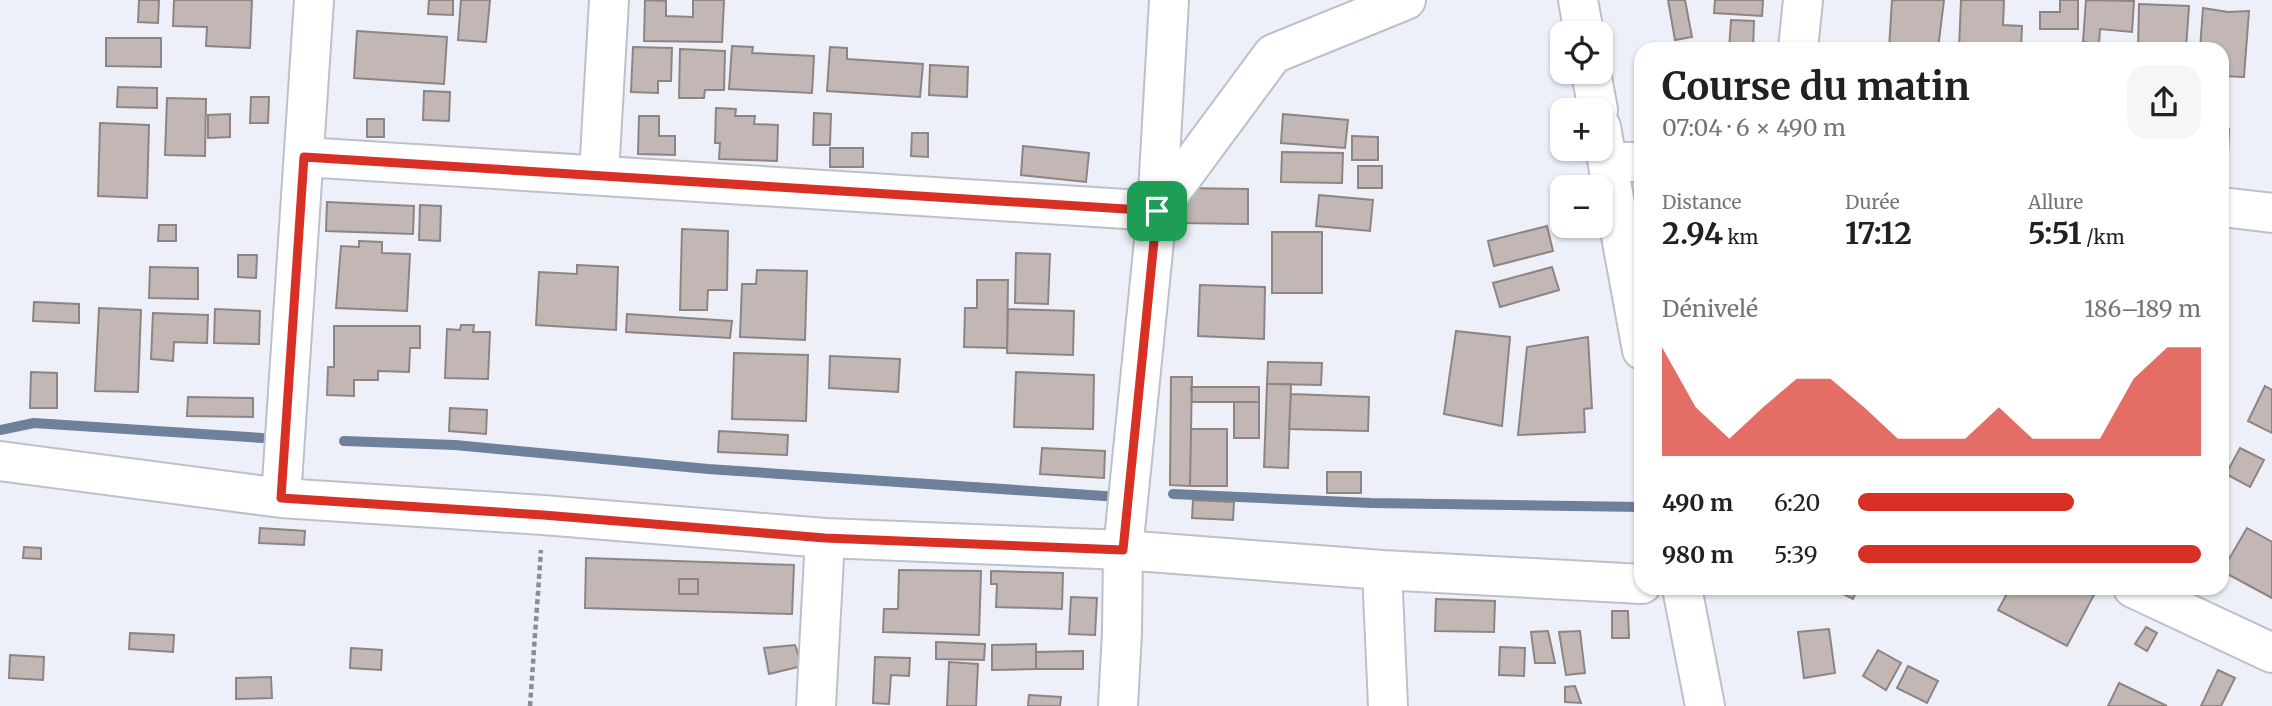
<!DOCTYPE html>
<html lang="fr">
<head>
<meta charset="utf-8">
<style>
  :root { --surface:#fff; --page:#f6f6f6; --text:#202124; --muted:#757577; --accent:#d93025 }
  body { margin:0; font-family:Merriweather,serif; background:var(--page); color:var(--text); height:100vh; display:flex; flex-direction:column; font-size:26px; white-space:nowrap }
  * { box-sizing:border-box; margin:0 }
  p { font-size:23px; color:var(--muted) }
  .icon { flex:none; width:38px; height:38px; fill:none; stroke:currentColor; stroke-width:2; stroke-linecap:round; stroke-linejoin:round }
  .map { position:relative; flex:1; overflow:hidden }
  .panel { position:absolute; left:1634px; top:42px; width:595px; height:553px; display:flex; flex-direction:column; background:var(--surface); border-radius:21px; box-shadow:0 2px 5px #0004 }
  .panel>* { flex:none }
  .tools { position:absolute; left:1550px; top:21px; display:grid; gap:14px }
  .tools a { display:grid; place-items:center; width:63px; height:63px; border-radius:14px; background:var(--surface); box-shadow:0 2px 5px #0004; font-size:35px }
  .pin { position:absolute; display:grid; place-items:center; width:60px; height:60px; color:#fff; margin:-30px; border-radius:14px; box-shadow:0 4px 10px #0006 }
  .round { display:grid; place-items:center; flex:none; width:74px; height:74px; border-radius:21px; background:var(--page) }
  .overview { display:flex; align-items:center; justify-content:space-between; height:119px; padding:0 28px }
  h1 { font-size:38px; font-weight:700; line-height:52px }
  .stats { display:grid; grid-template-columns:repeat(3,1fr); gap:10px; height:119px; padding:7px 28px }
  .stats div { display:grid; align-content:center }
  .stats b { font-size:30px; font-weight:700 }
  .stats small { font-size:19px; font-weight:400 }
  .stats p { font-size:19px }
  .chart { height:196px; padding:14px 28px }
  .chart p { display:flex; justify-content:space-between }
  .chart svg { width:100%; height:126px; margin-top:7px; fill:var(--accent); opacity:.7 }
  ul { padding:0 28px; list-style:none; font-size:23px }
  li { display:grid; grid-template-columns:112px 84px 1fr; align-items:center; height:52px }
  li i { height:18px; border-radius:9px; background:var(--accent) }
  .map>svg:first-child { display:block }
</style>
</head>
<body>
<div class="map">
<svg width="2272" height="706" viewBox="0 0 2272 706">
  <rect width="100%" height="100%" fill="#edf0f9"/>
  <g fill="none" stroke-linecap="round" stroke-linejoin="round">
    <!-- stream -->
    <path stroke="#6e809a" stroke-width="10" d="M0,430L34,423L262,438
      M344,441L455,445L708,469L1119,497
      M1173,494L1371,503L1642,507"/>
  </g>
  <!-- building -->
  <path fill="#c2b7b5" stroke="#8e8482" stroke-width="2" fill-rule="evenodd" d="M139,0H159L158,23L138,22Z
    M174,0H252L250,48L206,46L207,27L173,26Z
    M429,0H453V15L428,14Z
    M461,0H490L486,42L458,40Z
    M645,0L666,1V16L693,17V0H724L722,42L644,41Z
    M1668,0H1685L1692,37L1675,40Z
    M1715,0H1763L1762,16L1714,13Z
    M1892,0H1944L1938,49H1889Z
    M1961,0H2004L2003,25L2022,26L2021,49H1959Z
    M2060,0H2078V29H2040V12H2060Z
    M2086,0L2134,1L2132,32L2100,29L2099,44L2083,42Z
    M2139,4L2189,6L2186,49H2138Z
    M2203,8L2228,12L2249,11L2244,77L2222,76V49H2200Z
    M1731,20L1754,21L1753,49H1729Z
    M357,31L447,37L444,84L354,78Z
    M106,38H161V67L106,66Z
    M732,46L753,47L752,53L814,56L812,93L729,89Z
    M633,47L672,48L671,81H658V93L631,92Z
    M830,47L847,48V59L923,64L920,97L827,91Z
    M680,49L725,51L724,90H705L704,98H679Z
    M930,65L968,67L967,97L929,95Z
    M118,87L157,88V108L117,107Z
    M424,91L450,92L449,121L423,120Z
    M251,97H269L268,123H250Z
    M167,98L206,99L205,156L165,155Z
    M716,108L736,109L735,116H755L754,124L778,125L777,161L719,159L720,143H715Z
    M814,113L831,114L830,145H813Z
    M230,114V137L208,138V115Z
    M1283,114L1348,120L1345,148L1281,143Z
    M639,116H659V136H675V155L638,154Z
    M367,119H384V137H367Z
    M100,123L149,125L147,198L98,196Z
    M2222,129H2229L2228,153H2222Z
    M912,133H928V157L911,156Z
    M1352,136L1378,137V160H1352Z
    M1023,146L1089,153L1086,182L1021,175Z
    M830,148H863V167H830Z
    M1282,152L1343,153L1342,183L1281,182Z
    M1358,166H1382V188H1358Z
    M1181,188L1248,189V224L1180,223Z
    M1319,195L1373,200L1370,231L1316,226Z
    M327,202L414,206L413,234L326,231Z
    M420,205L441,206L440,241L419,240Z
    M159,225H176V241H158Z
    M1547,226L1553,251L1494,266L1488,241Z
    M682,229L728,231L727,290H708L707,310H680Z
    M1272,232H1322V293H1272Z
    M359,241L382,242V253L410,254L407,311L336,308L341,246L359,247Z
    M1016,253L1050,254L1048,304L1015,303Z
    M238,255H257L256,278L238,277Z
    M577,265L618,267L616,330L536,325L539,272L577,274Z
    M150,267L198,268V299L149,298Z
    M1552,267L1559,290L1500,307L1493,283Z
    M757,270L807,271L805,340L740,337L742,284H756Z
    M977,280H1008L1007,348L964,347L965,308H977Z
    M1200,285L1265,287L1264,339L1198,336Z
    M34,302L79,304V323L33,321Z
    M99,308L141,310L138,392L95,391Z
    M215,309L260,311L259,344L214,343Z
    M1008,309L1074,311L1073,355L1007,353Z
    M153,313L208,315L207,343L174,342L173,361L151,359Z
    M627,314L732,321L730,338L626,332Z
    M461,325H474L473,332H490L488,379L445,378L447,329L460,330Z
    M334,326H420V348H410L409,372L378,371V380H354V396L327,395L328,367H334Z
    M1456,331L1510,337L1502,426L1444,414Z
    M1588,337L1592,408L1584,409L1585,432L1518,435L1527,347Z
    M734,353L808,355L806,421L732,419Z
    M830,356L900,359L898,392L829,388Z
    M1268,362L1322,363L1321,385L1267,384Z
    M31,372L57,373V408H30Z
    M1016,372L1094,375L1093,429L1014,427Z
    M1171,377H1192L1190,486L1170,485Z
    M1267,384H1291L1288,468L1264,467Z
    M2265,386L2272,390V433L2248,421Z
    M1191,387H1259V402H1192Z
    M1291,394L1369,397L1368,431L1289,429Z
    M188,397L253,398V417L187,416Z
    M1234,402H1259V438H1234Z
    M450,408L487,410L486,434L449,431Z
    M1191,429H1227V486H1190Z
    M719,431L788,435L787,455L718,452Z
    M1042,448L1105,451L1104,478L1040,474Z
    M2240,448L2264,460L2250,487L2226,474Z
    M1327,472H1361V493H1327Z
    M1193,500L1234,502L1233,520L1192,518Z
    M260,528L305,531L304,545L259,543Z
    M2247,528L2272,542V598L2222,571Z
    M24,547L41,548V559L23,558Z
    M586,558L794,565L792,614L585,608ZM679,579H698V594H679Z
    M899,570L981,571L979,635L883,632L884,609H898Z
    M991,571L1063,573L1062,609L996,607L997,584H991Z
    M679,579H698V594H679Z
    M1831,588H1858L1853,599Z
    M2010,588H2090L2096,591L2067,646L1998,610Z
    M1071,597L1097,598L1095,635L1069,634Z
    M1436,599L1495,601L1494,632L1435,631Z
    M1612,611H1628L1629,638H1612Z
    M2146,627L2157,633L2147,651L2135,644Z
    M1829,629L1835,673L1804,678L1798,632Z
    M1548,631L1555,663H1535L1531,632Z
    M1580,631L1585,673L1566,675L1559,632Z
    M130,633L174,635L173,652L129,649Z
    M936,642L985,644L984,660L936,659Z
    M1036,644V669L992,670V645Z
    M795,645L802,666L769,674L764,648Z
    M1500,647L1525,648L1524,676L1499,675Z
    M351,648L382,650L381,670L350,668Z
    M1878,650L1901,663L1886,690L1863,676Z
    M1083,651V669H1036V652Z
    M10,655L44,657L43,680L9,678Z
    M875,657L910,658L909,676L891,675L889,704L873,703Z
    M949,662L978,664L976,706H947Z
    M1908,666L1938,681L1927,703L1897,688Z
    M2218,670L2235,678L2221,706H2201Z
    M271,677L272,698L236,699V678Z
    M2119,683L2167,706H2108Z
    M1575,686L1581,703L1565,702V687Z
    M1029,695L1061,697L1060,706H1028Z"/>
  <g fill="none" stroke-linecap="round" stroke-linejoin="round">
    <!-- minor casing -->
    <g stroke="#bdc0c9" stroke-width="42">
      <path id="minor" d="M1578,0L1584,33
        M1798,49L1803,0
        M1591,72L1598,110
        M1601,127L1642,350
        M304,157L1157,211L1273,54L1406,0
        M1608,162H1642
        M599,174L609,0
        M2222,207L2272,213
        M0,461L281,498L543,515L825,538L1123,550L1382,570L1642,584
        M281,498L314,0
        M1382,570L1388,706
        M1682,588L1705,706
        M2133,588L2272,653
        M816,706L825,538
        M1118,706L1122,632L1123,550L1157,211L1169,0"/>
    </g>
    <!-- path -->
    <path stroke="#898c92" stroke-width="4.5" stroke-dasharray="5 3.5" stroke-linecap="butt" d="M530,706L541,550"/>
    <!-- minor -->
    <use href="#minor" stroke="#fff" stroke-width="38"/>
  </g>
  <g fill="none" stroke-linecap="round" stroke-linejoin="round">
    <!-- route casing -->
    <g stroke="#fff" stroke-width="14">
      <path id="route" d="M304,157L1157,211L1123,550L825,538L543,515L281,498Z"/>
    </g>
    <!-- route -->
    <use href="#route" stroke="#d93025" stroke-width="9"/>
  </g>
</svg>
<div class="tools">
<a><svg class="icon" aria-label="locate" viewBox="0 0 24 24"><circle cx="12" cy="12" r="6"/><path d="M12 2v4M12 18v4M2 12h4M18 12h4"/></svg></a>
<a>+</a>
<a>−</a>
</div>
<div class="pin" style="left:1157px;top:211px;background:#1e9e55"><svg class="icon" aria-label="arrive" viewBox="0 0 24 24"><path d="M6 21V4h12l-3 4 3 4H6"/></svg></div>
<section class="panel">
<div class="overview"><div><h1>Course du matin</h1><p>07:04 · 6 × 490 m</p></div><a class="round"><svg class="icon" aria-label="share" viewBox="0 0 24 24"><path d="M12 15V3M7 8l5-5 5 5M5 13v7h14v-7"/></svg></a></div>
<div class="stats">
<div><p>Distance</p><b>2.94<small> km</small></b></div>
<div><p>Durée</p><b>17:12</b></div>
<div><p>Allure</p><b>5:51<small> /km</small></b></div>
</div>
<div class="chart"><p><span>Dénivelé</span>186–189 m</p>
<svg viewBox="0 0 160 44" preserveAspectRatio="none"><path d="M0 44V6L10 27L20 38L30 27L40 17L50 17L60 27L70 38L80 38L90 38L100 27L110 38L120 38L130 38L140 17L150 6L160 6V44z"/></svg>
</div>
<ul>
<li><b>490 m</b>6:20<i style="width:63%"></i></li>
<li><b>980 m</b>5:39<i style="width:100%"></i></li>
</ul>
</section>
</div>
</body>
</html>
